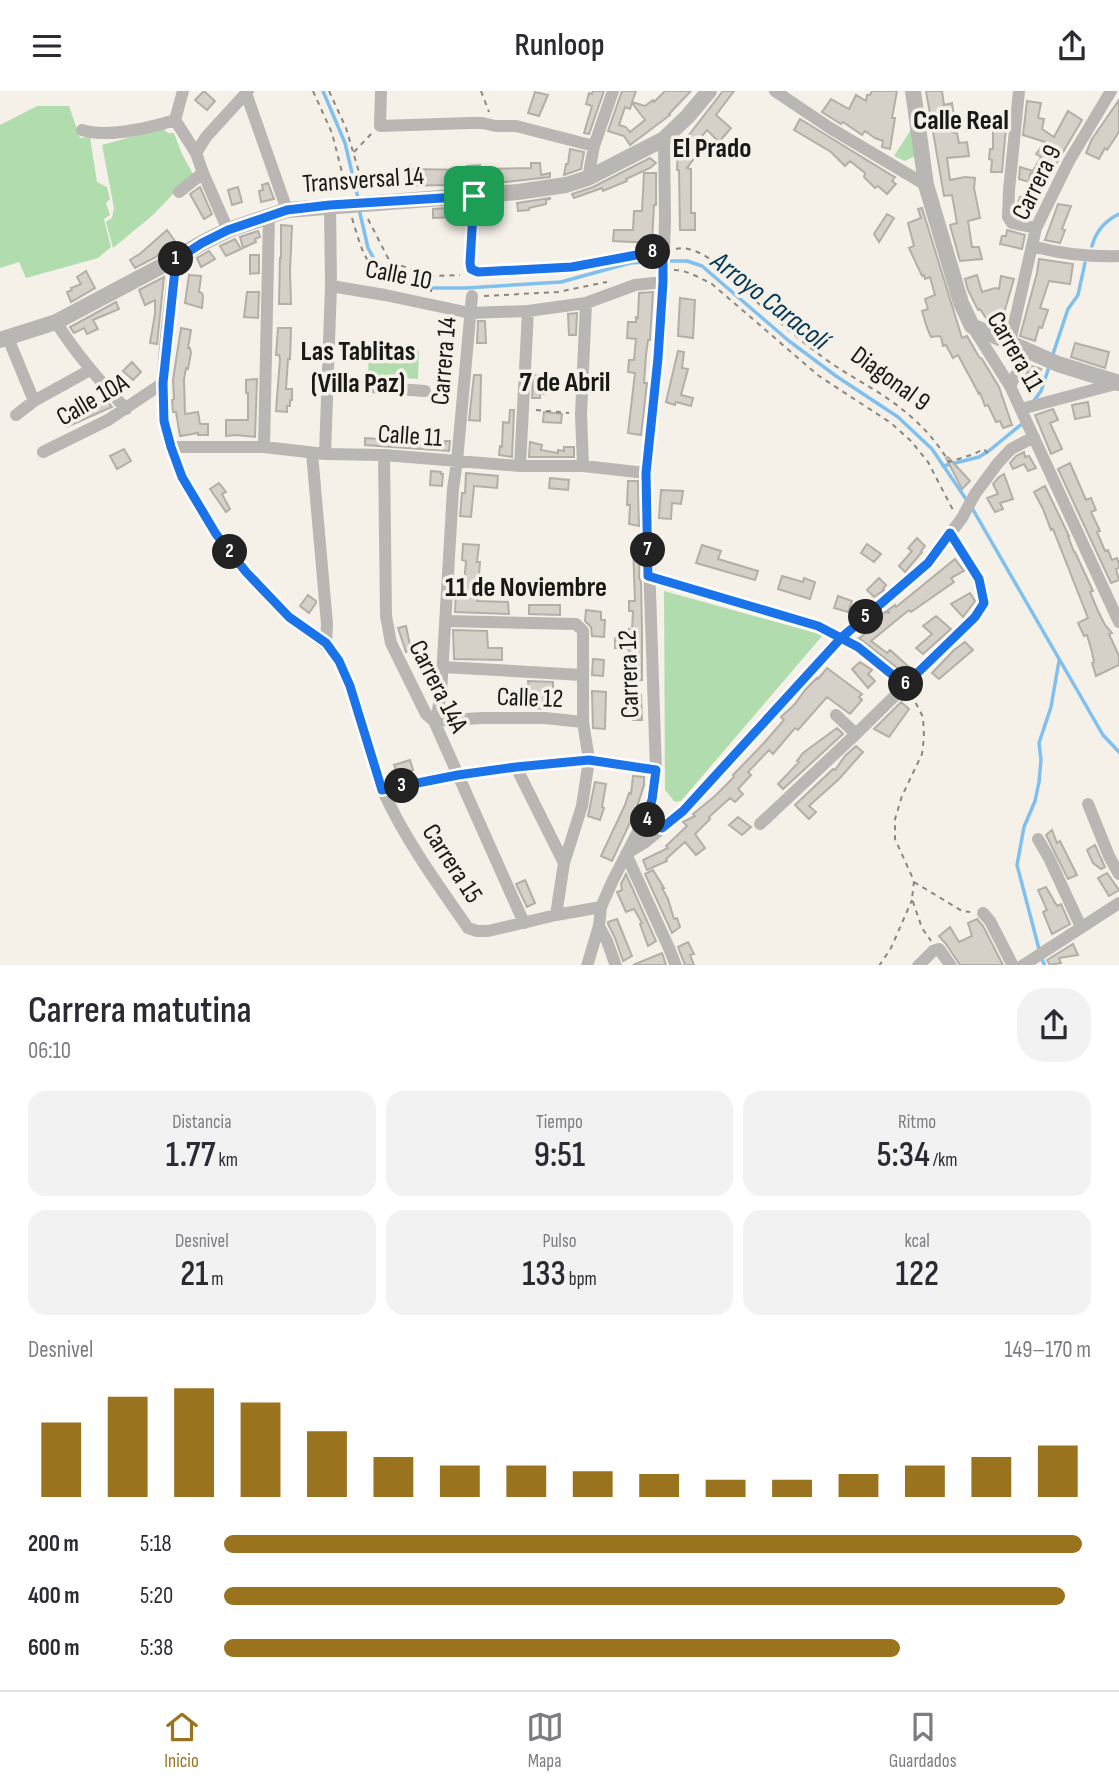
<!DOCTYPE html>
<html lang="es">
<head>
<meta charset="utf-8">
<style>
  :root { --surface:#fff; --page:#f2f2f3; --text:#2b2b33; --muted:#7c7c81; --line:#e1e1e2; --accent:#9a731f }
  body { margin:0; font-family:"Sofia Sans Condensed",sans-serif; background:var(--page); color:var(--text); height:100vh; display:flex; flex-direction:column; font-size:26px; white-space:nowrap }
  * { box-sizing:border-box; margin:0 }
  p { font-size:23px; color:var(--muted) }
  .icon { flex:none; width:38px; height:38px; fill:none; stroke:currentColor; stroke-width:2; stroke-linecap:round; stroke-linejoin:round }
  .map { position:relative; height:874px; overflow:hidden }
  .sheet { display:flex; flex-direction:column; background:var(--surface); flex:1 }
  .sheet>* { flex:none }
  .pin { position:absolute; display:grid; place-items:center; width:60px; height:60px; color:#fff; margin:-30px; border-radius:14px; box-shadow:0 4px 10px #0006 }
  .km { position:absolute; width:35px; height:35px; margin:-18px; border-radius:50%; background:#222; color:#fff; font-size:19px; line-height:35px; text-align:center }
  .round { display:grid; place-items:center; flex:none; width:74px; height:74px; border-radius:28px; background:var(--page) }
  .overview { display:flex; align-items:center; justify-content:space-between; height:119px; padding:0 28px }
  h1 { font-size:38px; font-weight:600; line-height:52px }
  .metrics { display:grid; grid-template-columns:repeat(3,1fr); gap:10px; height:119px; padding:7px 28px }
  .metrics div { display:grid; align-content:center; border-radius:18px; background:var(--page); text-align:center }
  .metrics b { font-size:35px; font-weight:600 }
  .metrics small { font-size:19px; font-weight:400 }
  .metrics p { font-size:19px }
  .chart { height:196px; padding:14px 28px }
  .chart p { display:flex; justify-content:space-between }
  .chart svg { width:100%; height:126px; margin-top:7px; stroke:var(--accent); stroke-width:6 }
  ul { padding:0 28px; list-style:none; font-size:23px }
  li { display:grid; grid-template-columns:112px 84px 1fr; align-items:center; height:52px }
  li i { height:18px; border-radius:9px; background:var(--accent) }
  header { display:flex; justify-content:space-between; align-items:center; height:91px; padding:0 28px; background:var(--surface); font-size:32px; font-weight:600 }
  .dock { display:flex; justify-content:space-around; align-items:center; height:98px; border-top:2px solid var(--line); background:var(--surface); font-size:19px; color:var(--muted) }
  .dock a { display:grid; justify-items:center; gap:4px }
  .dock .active { color:var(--accent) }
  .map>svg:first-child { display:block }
</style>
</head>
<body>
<header><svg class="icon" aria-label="menu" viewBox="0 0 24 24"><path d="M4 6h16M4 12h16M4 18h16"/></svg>Runloop<svg class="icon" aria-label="share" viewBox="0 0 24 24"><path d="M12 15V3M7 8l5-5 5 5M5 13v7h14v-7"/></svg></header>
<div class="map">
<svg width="1119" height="875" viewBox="0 0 1119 875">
  <rect width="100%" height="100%" fill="#f5f1e9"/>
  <!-- green -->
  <path fill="#b1dcad" d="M37,15H69L80,47L90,46L97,91L107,96L110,108L106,112L110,124L104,128L111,156L98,167L26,187L19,171L0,177V34Z
    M914,34L915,65L905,70L894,65Z
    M163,37L168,42H174L182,63L194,85L174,102L153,124L113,157L106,131L112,127L114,117L102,54Z
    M369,256L419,259L418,288L368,285Z
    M664,500L823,544L681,710L675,711L665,699Z"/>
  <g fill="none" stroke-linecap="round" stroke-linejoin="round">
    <!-- stream -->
    <path stroke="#80c0ee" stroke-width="3.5" d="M323,0L345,52L358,107
      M359,118L368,157L374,168L394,186L410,194L430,197H466L561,191L630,172L659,170
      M1092,155C1096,140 1104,130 1119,123
      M667,170H687L702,175L789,250L836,285L898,326L932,358L968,411
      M1052,266L1068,218L1078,204L1085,172
      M1033,311L1041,300L1050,273
      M943,375L979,366L990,359L1023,332
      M972,417L1103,644L1119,661
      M1039,858L1017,774L1024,736L1035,710L1039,691L1041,669L1039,652L1051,616L1059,570
      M1041,866L1045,875"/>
  </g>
  <!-- building -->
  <path fill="#d5d1c9" stroke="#b3afa7" stroke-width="2" fill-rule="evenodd" d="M204,0L215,10L207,19L195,9Z
    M593,0H604L589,43L584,42L592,15L586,13L589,2L592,3Z
    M622,0H636L632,11L645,15L653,9L654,11L665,0H691L669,23L670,24L630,54L624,45L608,40ZM632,12L645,29L630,41L626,36L619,34L625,16L630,18Z
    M723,0H734L716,24L731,37L719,51L707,39L696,53L702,57L687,77L691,78V122H695V139H680L679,79H677L678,58Z
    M872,0H897L892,27H895L890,58L882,56L883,50L875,47L865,40L862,44L843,31L841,33L822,21L831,8L849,18L856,4L866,10L867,4H870Z
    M926,0H942L944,14L952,12L954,25L951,26L954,42H957L959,52L967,51L969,65L947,67L950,89L965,86L975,87L974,97L980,127L968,130L972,156H979L982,168L960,170L950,134L957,132L952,104L944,105Z
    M535,1L548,4L539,25L528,22Z
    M1119,9V41L1107,59L1105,57L1099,68L1086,62L1092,48Z
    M1027,10L1041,12L1038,27L1044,28L1042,38L1054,46L1068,20L1082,29L1046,90L1032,82L1030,83L1029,91L1019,88L1020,76L1033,80L1041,66L1036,63L1045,51L1023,44Z
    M800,28L893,85L895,86L892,90L896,93L887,103L878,95L875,97L864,86L865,82L850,70L845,75L831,61L794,39Z
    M993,31H1004V36H1006L1002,81H991L992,69L989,68L990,58H993Z
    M570,58L584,61L581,78L564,84L566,73H568Z
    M650,67L656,72L650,77L626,88L627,90L603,100L602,97L574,107L572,103L593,96Z
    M531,72H540L541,84L550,82V86L488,93L405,95L406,82H412V78L468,79L467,75L480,74V78L531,77Z
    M644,82H656V114H654L652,152L613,150L614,139H633L634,120H642Z
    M378,83H391V96L379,97Z
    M268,92L274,108L261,111L259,100L263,99L262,94Z
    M200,96L212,123L204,128L190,103Z
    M238,96L242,111L232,114L228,99Z
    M1020,106L1035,108L1030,127L1017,123V114Z
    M550,107V108L546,109V113L529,117V119L518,120L517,112Z
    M1058,113L1071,115L1062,138L1065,139L1060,152L1045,149Z
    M460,116V124H455V126L433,127V118Z
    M922,117L962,247L967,245L979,266L982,268L999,296L1012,334L1003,337L1000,330L996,331L988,314L985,315L980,302L979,303L958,264L953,267L946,254L943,255L941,246L939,245L931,246L927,237L922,220L928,218L925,208L935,204L930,186L925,188L924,184L922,185L909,157L914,155L908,132L921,127L918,118Z
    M887,123L894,127L879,151L874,143Z
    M281,134L292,135L290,180L291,213H279L280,167H281Z
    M167,139L175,150L156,166L135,177L130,169L141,162Z
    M1007,139L1025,144L1022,158L1000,153L1002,145H1006Z
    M258,140L260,146L255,148L256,151L243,157L240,146Z
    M235,148L241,158L226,165L220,155Z
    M209,160L215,168L201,176L197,167Z
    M250,164H259V182L250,183Z
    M1039,168L1073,173L1070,193L1049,190L1040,217L1048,219L1042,237L1039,236L1035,250L1020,245L1037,182Z
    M86,180L95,197L71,211L67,201L72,199L71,197L81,193L77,186Z
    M189,184L201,185L199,201L202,202L203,205L202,217L185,212Z
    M977,184L982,201L995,197L999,198L1001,185L1014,188L1002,229L995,234L991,228L988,230L980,218L978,219L968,199L965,188Z
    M164,186L157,253L150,252L155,223V209L145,214L139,199Z
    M247,201H259L258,227L244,226Z
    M653,201L650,249H648L646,264L644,292H647L641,344L628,342L635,282L628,281L629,269H634L636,248L627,247L628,231H636V226L638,227L639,202Z
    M680,207L695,209L693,247L678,245Z
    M116,211L119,218L93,229L98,238L87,243L84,237L74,242L70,236Z
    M577,222L576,244H569L568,223Z
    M478,230H485L486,252H477Z
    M181,237L191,239L188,257H190L191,262L188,278L186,277L184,288L185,323L198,321L200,333H208V344H198V342L180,345L176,321H173L172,309L174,308L173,289Z
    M278,237H291L290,268H288L286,298H292V309H290V315H287V321L276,320L280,268L279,264H276Z
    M1075,252L1109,261L1105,277L1071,266Z
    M678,260L684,261L682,277L688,278L681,304L693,307L691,315L676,311L675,314L666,311Z
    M132,271L141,281L133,289L123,280Z
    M1031,275L1041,278L1037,292L1024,288Z
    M474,284H481L480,330L469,329Z
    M533,284L547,286L544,303L540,302V307H532Z
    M257,288L255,346L236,344L226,345V329H248V302H246V289Z
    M104,307L112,316L67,336L63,326L98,312Z
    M1088,311L1090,325L1075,328L1072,314Z
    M1053,318L1058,329L1050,332L1062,358L1051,363L1035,324Z
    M510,319H514L512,366L499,364L500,355L502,356L503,331L509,332Z
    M544,321L562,323L561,332L543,331Z
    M395,344L408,346V350L445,353V350H450L449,360L365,354V347L395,349Z
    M530,351L542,354L541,359L558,362V359L564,360V356H574V366H529Z
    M124,358L131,370L117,378L110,365Z
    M1024,361L1025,366L1029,365L1036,377L1028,380L1024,373L1013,378L1010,372L1016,365Z
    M948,366L970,390L962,398L946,367Z
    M1070,372L1086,409L1091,407L1096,419L1091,421L1100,440L1097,441L1105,460L1108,459L1112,469L1117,467L1119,473V477L1116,478L1119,489L1111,492L1058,378Z
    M431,380L441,381V383H443L442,395L430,394Z
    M466,382L498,385L497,397L474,395L471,426L460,425L462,402H465Z
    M1004,383L1013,408L1000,412L1003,418L995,421L987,407L998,403L993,393L999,386Z
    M550,387L569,389L568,399L549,397Z
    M628,390H638L639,435L629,433L630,414H627Z
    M219,392L226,401L222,403L230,418L226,421L210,398Z
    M1045,395L1069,445H1068L1074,461H1075L1093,500L1090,501L1098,520L1105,534L1112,542L1109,543L1119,565V574L1096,585L1092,572L1094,571L1092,561L1087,544L1084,545L1078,532L1088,527L1053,438L1051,439L1043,418L1034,401Z
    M661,399L683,400L681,413L672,412L671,428L659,427Z
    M917,447L925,455L921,460L922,461L905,481L899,475L912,460L908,457Z
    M463,453L479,454L477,471H480L477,510L508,511L509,523L455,521L456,501L462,502L463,492H464L466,470L462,469Z
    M633,453H640L639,487L641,491L642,538V589L627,587V579H630L629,558L615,557V547L629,548V538L632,539L633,520H629V510H635Z
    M867,453L881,463L874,471L861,462Z
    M702,454L721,460L718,468L758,480L755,489L696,472Z
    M955,468L964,480L951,487L954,491L911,521L909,519L871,550L887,562L890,559L910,577L904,582L859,547L865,543L863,540L882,524L885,521L890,522L887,520L895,514L896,516Z
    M782,485L803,491L804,487L815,491L810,508L778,498Z
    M879,487L886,494L883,498L884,499L874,506L867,499Z
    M970,502L975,510L963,526L951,513Z
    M308,504L316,510V512L309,522L300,515Z
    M838,505L852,510L848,521L834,517Z
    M529,514H560V524L529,523Z
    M586,519L601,521V529H605L604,546L592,545L591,536L585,530Z
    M936,525L951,538L923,563L916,557L932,543L923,535Z
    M406,535L411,559L406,561L398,537Z
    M453,539L487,540L488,557H502V569L454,568Z
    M965,551L973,559L939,588L932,582L954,559Z
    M593,568L604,569L603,585L592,584Z
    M860,571L872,579L868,583L875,590L868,597L852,578Z
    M827,577L862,603L859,606L862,609L850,623L827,606L798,639L795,637L773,663L769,659L748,681L751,684L738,698L743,703L735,711L730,707L709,726L710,728L695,743L705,757L696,764L685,751L666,768L667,770L647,779L643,769L668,757L666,755L687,735L683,731L695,725L693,723L715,705L734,686L733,684L763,653L784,629L781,626L794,614L806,598L817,587L818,588Z
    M528,590L553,591V600H548V618L530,617Z
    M592,600L606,601L605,638L593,637Z
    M633,603L641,604L642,629H633Z
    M901,611L909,618L889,646L874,638Z
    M837,637L843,643L783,698L778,693L799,671L797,670L803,662Z
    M856,655L863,661L839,688L809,715L816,721L809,728L795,714L833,678L835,679L845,665Z
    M410,669L413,679L398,684L394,674Z
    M633,685L644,686V694L636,719L612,770L601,765L625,714L629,702L631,703Z
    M595,691L606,693L602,716L604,717L600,729L588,725Z
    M738,726L751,736L742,744L729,734Z
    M1052,739L1057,752L1060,750L1077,784L1068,788L1046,744Z
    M1095,754L1105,776L1101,778L1093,772L1087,759Z
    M653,779L664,797H662L668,808L674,828L677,827L680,836L672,842L645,783Z
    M1107,782L1119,799L1109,805L1098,787Z
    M626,783L656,850L648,855L640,833L642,832L634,818L626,821L617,801L622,799L621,793Z
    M525,789L535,812L527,816L516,793Z
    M1046,796L1057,815L1061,813L1070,833L1052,843L1043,821L1047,819L1038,799Z
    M617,828L632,865L623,870L615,847L608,833V831Z
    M977,828L983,835L1003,874H960L946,853L939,845L950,836L959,851L972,845L968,832Z
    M688,851L694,863L690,864L694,874H685L678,856Z
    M1073,853L1078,864L1059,867L1061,872L1050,874L1047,869Z
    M662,862L666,874H633Z"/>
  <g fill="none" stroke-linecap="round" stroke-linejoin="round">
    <!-- path -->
    <path stroke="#898781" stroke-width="2" stroke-dasharray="5 5" stroke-linecap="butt" d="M313,0L332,42L347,101
      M329,0L346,37L364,98
      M481,0L489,21
      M354,61L372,42
      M352,127C362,159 363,171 390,193
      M368,128L390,171L432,185L460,184
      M676,158C692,154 712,168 723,179C756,211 790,242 828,270C852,287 880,300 903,319C922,334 937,351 949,371L974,363L984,358L988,363
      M674,179C687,179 700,187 712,193L819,285L891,332L911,350L928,371L953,419
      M431,201L432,186
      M484,205L558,201L607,191
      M536,319L569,322
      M911,603L923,626L924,646L922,663L902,705L895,728V748L914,790L912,808L922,837L931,850
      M914,791L962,820L970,821
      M879,875L891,857L912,809"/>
    <!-- minor -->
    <path stroke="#b9b6b3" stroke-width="12" d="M381,0L380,35L469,32H482L496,35H516L594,55
      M775,0L830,37L926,94
      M1019,0L1009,99L1008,126L1012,132L1036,137
      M246,2L287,119
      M175,29L196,62
      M175,29L183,0
      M82,39C107,47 149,37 175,29
      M588,87L594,55L613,0
      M179,101L203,82
      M474,105L470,171L471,179L478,181L572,176L663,159
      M228,139L203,82L196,62L206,46L248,0
      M1032,155C1061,163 1089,166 1119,165
      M175,168C170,219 159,277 164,327C170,379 220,455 256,492C267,503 277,516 289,526C307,542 328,550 340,572C360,610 366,656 382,697C386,707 391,716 396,726C417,765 443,801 468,837L477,840H488L556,824L601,816
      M331,195L385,204L470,222L528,220L586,212L635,194L663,191
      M472,205L457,370L453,398L441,602L437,624L434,630L482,627H545L583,631
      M56,231C76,263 100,290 126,318
      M972,235L1010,295L1119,531
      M8,247L34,310L90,279
      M1010,251L1036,137L1069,70L1111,0
      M329,293L425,300
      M1010,295L1029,260
      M1021,318L1119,292
      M16,324L34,310
      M171,356H264L325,363L384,364L520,375H583L646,382
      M264,356L269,125
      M43,361L108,329L163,292
      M312,362L327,533L326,552
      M325,363L331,195L330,114
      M384,364L386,525L391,552L426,623L434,630L524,832
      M520,375L528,220
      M583,375L581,323L586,212
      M648,486L818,535L857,556L904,594
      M446,530L576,533L583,540V631L589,669L582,715L564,772L556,824
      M443,576L582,584
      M836,624L856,643
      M516,676L564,772
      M382,699L458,684L516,676L589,669L656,679
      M1088,713L1109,765L1119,783
      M760,733L856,643L975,526L984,512L979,488L950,442
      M1038,748L1049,767L1081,836
      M626,763L644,752L683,720L841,547L928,472L962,427L975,403L998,372L1011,358L1034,346
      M626,763L669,857L676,875
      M983,822L990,830L1013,875
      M599,835L607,850L616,875
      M587,875L599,835L601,816L613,789L645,727L652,709L656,679L646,382L658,267L663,191L665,129L664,48
      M918,875L933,860L939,858L951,875
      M1022,875L1119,812"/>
    <!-- tertiary -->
    <path stroke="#b9b6b3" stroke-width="16" d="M913,0L926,94L961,212L972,235L1058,273L1119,292
      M0,249L56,231L175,168L202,152L228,139L287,119L518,101L566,94L588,87L664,48L688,25L709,0"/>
  </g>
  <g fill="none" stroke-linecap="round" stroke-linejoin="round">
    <!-- route casing -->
    <g stroke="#fff" stroke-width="14">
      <path id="route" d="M474,105L330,114L287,119L228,139L202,152L176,169L163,292L164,330L171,356L182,386L216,443L246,481L289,526L326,552L339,570L350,595L382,699L458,684L516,676L589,669L656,679L652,709L645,727L662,737L683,720L841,547L928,472L950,442L979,488L984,512L975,526L905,594L858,556L818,535L648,485L646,382L658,267L663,191V159L572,176L478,181L471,178L470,172L474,105"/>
    </g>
    <!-- route -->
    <use href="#route" stroke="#1a73e8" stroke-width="9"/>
  </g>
  <g text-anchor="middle" stroke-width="7" stroke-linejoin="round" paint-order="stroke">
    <!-- street labels -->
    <g font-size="26" fill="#191815" stroke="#f5f1e9">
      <text transform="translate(363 88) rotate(-4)" y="9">Transversal 14</text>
      <text transform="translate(1036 91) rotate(-64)" y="9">Carrera 9</text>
      <text transform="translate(399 183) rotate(11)" y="9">Calle 10</text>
      <text transform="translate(1016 260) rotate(60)" y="9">Carrera 11</text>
      <text transform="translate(443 270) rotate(-85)" y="9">Carrera 14</text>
      <text transform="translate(891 287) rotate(36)" y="9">Diagonal 9</text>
      <text transform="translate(92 308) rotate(-30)" y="9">Calle 10A</text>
      <text transform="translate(410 344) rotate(4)" y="9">Calle 11</text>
      <text transform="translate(628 583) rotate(-92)" y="9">Carrera 12</text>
      <text transform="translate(439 595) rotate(63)" y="9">Carrera 14A</text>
      <text transform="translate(530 606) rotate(2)" y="9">Calle 12</text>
      <text transform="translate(453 772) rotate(57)" y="9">Carrera 15</text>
    </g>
    <!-- neighbourhood labels -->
    <g font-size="28" font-weight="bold" fill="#191815" stroke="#f5f1e9">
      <text x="961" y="38">Calle Real</text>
      <text x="712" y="66">El Prado</text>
      <text x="358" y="269">Las Tablitas<tspan x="358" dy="32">(Villa Paz)</tspan></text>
      <text x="565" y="300">7 de Abril</text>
      <text x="526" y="505">11 de Noviembre</text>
    </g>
    <!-- water labels -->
    <g font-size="28" font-style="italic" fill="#013654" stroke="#f5f1e9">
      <text transform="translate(771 209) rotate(38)" y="10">Arroyo Caracolí</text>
    </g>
  </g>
</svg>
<div class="pin" style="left:474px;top:105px;background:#1e9e55"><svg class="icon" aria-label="arrive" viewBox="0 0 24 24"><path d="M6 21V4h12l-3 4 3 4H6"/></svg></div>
<b class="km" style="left:176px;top:168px">1</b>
<b class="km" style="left:230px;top:461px">2</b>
<b class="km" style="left:402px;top:695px">3</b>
<b class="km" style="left:648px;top:729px">4</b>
<b class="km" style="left:866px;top:526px">5</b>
<b class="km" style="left:906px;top:593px">6</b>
<b class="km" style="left:648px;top:459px">7</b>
<b class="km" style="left:653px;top:161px">8</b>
</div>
<section class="sheet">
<div class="overview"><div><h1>Carrera matutina</h1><p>06:10</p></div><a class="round"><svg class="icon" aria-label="share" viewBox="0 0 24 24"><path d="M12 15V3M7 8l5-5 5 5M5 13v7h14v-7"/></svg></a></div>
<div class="metrics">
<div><p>Distancia</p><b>1.77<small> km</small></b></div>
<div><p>Tiempo</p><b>9:51</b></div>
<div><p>Ritmo</p><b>5:34<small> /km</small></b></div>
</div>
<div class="metrics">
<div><p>Desnivel</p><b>21<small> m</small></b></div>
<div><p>Pulso</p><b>133<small> bpm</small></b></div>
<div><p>kcal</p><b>122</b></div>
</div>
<div class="chart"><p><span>Desnivel</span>149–170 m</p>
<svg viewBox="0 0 160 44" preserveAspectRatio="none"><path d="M5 44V18M15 44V9M25 44V6M35 44V11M45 44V21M55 44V30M65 44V33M75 44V33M85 44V35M95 44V36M105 44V38M115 44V38M125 44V36M135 44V33M145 44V30M155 44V26"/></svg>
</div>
<ul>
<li><b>200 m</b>5:18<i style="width:99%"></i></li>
<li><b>400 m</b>5:20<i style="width:97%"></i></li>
<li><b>600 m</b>5:38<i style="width:78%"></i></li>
</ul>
</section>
<nav class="dock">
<a class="active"><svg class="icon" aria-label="home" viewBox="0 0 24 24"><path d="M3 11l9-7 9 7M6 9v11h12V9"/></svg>Inicio</a>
<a><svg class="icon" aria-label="map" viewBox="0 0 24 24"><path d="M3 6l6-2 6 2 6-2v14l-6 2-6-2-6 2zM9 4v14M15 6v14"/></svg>Mapa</a>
<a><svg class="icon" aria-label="saved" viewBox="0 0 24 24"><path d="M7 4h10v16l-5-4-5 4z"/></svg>Guardados</a>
</nav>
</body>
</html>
